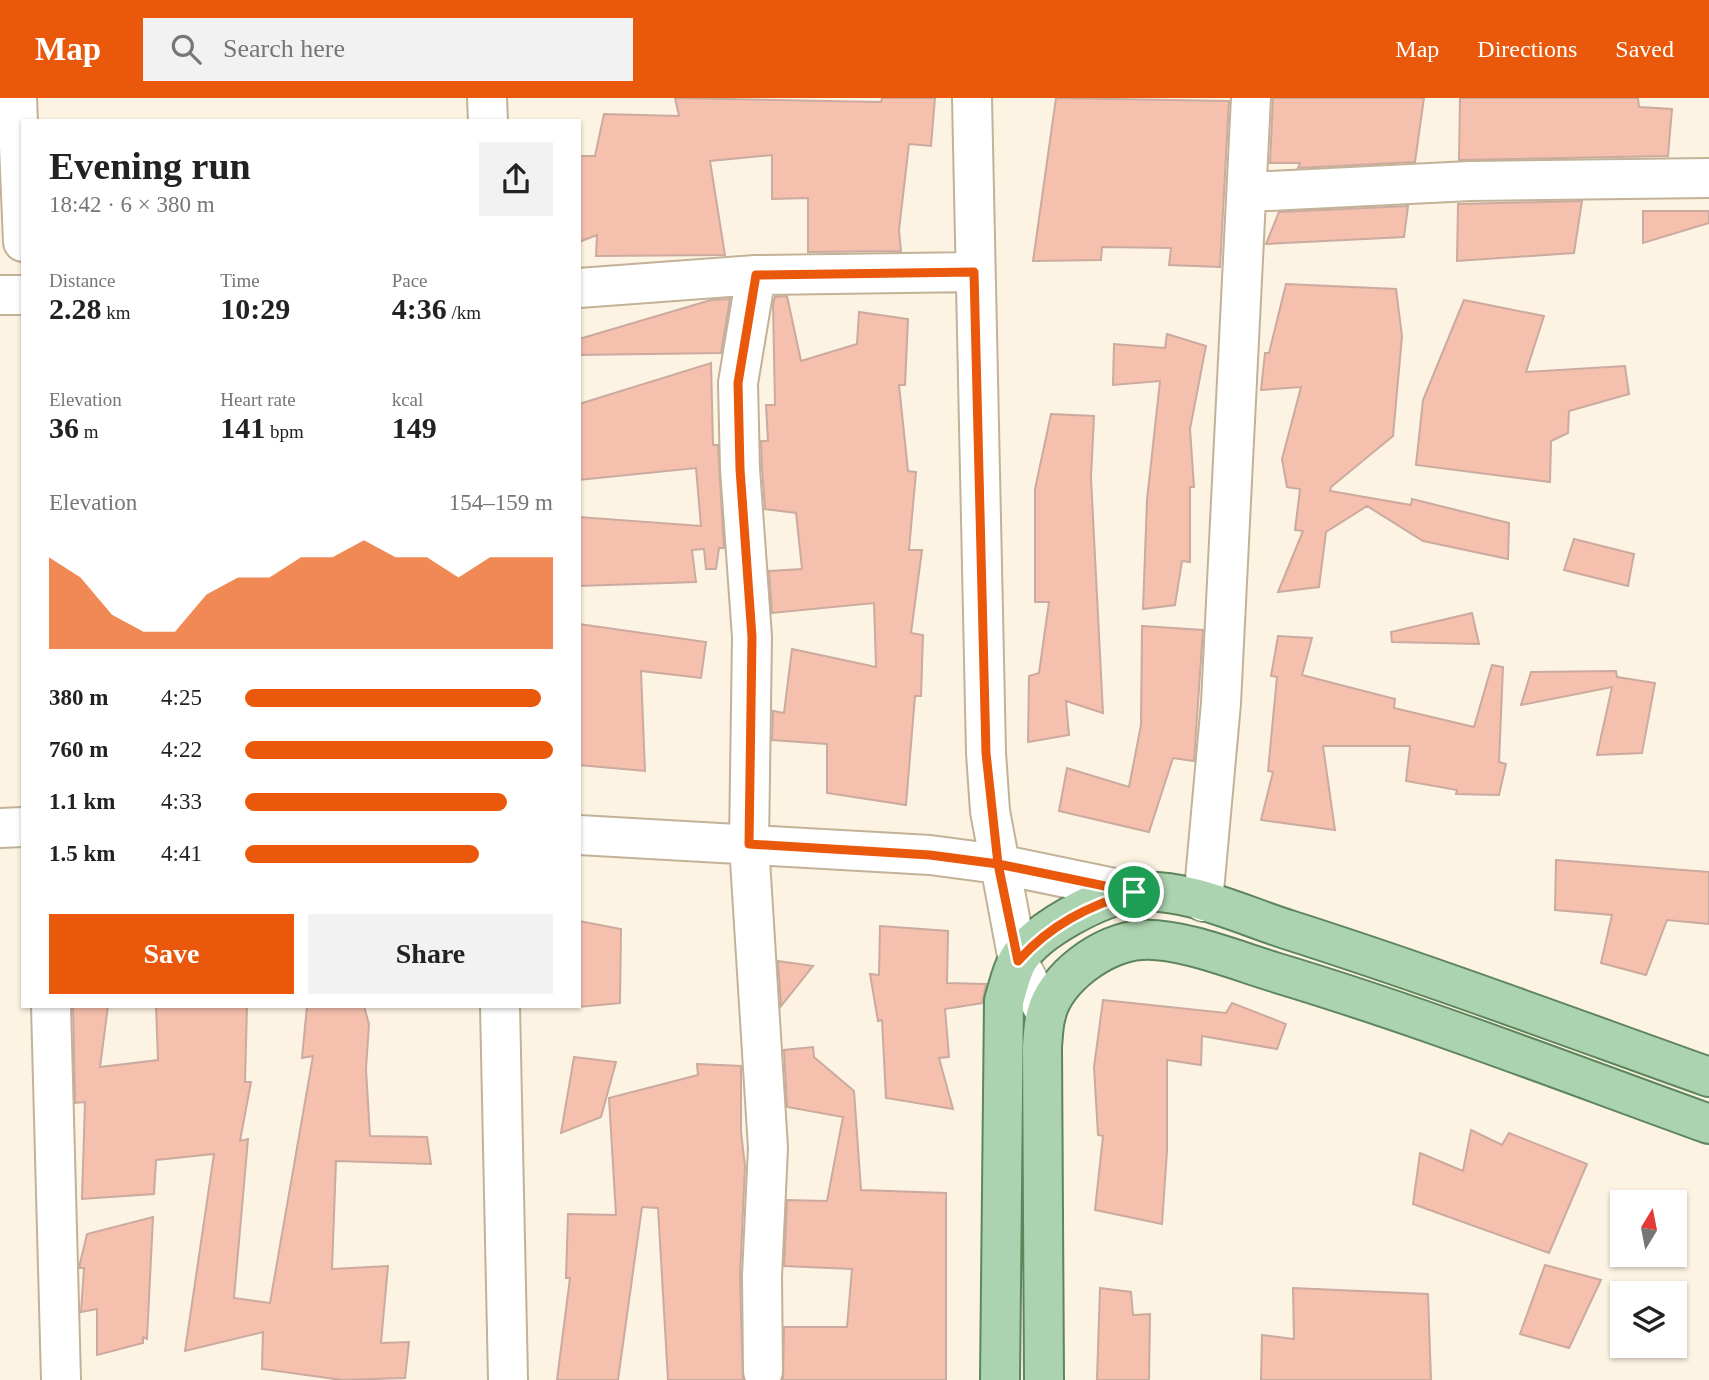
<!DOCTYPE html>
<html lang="en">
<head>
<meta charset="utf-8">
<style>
  :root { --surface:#fff; --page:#f2f2f2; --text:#222; --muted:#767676; --accent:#ea580c }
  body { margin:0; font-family:Georgia,serif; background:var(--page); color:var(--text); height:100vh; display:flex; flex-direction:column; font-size:26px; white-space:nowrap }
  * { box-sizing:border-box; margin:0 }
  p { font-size:23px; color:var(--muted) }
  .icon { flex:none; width:38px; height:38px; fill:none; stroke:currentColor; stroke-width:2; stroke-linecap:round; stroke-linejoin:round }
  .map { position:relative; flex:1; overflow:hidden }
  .side { position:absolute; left:21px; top:21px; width:560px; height:889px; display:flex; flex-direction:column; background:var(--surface); border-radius:0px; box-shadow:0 2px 5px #0004 }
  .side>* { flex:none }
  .needle { width:46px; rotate:10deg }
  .tools { position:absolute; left:1610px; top:1092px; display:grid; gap:14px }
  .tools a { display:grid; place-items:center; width:77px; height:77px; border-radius:0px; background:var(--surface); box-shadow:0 2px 5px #0004; font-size:35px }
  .pin { position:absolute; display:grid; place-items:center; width:60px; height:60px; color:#fff; margin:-30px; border:4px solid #fff; border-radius:50%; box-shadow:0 2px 7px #0007 }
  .round { display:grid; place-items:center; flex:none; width:74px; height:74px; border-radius:0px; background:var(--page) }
  .summary { display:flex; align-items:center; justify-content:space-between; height:119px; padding:0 28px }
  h1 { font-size:38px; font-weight:600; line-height:52px }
  .stats { display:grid; grid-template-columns:repeat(3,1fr); gap:10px; height:119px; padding:7px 28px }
  .stats div { display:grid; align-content:center }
  .stats b { font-size:30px; font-weight:600 }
  .stats small { font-size:19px; font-weight:400 }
  .stats p { font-size:19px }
  .chart { height:196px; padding:14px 28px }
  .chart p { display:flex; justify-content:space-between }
  .chart svg { width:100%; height:126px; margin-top:7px; fill:var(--accent); opacity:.7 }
  .action { display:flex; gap:14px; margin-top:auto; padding:14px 28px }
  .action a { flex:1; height:80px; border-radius:0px; background:var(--accent); color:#fff; font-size:28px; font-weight:600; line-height:80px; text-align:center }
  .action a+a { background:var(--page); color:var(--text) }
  ul { padding:0 28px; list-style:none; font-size:23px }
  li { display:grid; grid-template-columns:112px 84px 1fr; align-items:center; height:52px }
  li i { height:18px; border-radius:9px; background:var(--accent) }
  header { display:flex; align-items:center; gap:42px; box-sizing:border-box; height:98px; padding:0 35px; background:var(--accent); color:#fff }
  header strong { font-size:33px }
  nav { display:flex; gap:38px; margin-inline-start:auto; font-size:24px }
  .search { width:490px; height:63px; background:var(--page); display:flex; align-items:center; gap:18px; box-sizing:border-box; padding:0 24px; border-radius:0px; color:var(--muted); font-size:26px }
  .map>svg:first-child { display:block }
</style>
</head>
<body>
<header>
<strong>Map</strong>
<div class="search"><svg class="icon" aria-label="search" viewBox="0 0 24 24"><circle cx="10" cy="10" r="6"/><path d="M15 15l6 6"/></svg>Search here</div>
<nav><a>Map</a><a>Directions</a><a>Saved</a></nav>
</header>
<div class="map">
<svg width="1709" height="1282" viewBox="0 0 1709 1282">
  <rect width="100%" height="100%" fill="#fdf3e2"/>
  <!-- building -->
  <path fill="#f5c0ad" stroke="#cbaa9f" stroke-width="2" d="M675,0L881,4L882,0H935L931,48L909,46L899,132L901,153L808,154V100L772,101V57L710,63L725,157L596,158L597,137L579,144V58H595L604,16L679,18Z
    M1056,0L1229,3L1220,169L1169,167L1171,150L1102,149L1101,162L1033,163Z
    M1273,0H1424L1415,64L1298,70L1300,65H1270Z
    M1460,0H1638L1639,9L1672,11L1668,58L1459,62Z
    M1582,103L1574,155L1457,163L1458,106Z
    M1408,108L1404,139L1266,146L1279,114Z
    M1643,113H1709V125L1643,145Z
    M1286,186L1396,191L1402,238L1393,338L1331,389L1330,393L1411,407L1412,401L1509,425L1508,461L1423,443L1367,408L1326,434L1319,489L1278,494L1303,433L1295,432L1300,391L1287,389L1282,361L1301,289L1261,292L1265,255H1269Z
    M787,198L801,263L857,246L859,214L908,221L905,287H899L908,373L916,374L909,452H922L911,535L923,537L921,598H915L906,707L827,695V646L772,642L773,613L784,615L792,551L876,569L874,505L772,515L769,473L802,471L796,415L765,411L762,370L761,343H768L766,307H775L773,206L775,199Z
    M730,201L721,255L579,257V241L711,202Z
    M1464,202L1544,218L1526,274L1625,268L1629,296L1569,313L1568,335L1551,343L1550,384L1416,367L1423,302Z
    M1167,236L1206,248L1190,331L1194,389H1190V464L1182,463L1175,507L1143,511L1147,402L1160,283L1113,287L1114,246L1165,250Z
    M711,265L713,347H718L724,450H719L716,471H706L704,451L692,452L696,484L579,488V419L701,428L696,370L579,382V306Z
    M1051,316L1094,318L1091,380L1103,615L1066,603L1069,637L1028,644L1029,578L1039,575L1049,504H1035V391Z
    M1574,441L1634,456L1628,488L1564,472Z
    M1472,515L1479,546L1392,544L1391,534Z
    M579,526L706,544L701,580L641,573L645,673L579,667Z
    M1142,528L1203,532L1194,663L1173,660L1149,734L1059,713L1067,670L1129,689L1141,627Z
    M1278,538L1312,540L1302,577L1395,601L1394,610L1474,629L1492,567L1503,569L1499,664L1506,666L1499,697L1456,696L1457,692L1406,683L1410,648H1323L1335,732L1261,722L1273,674L1268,673L1277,579L1271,578Z
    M1616,573L1617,579L1655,585L1642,655L1597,657L1612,589L1521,607L1531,574Z
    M1556,762L1709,774V826L1667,822L1646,877L1601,865L1612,817L1555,812Z
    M579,823L621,831L620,905L579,909Z
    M880,828L948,833L947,885L986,886L982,905L945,911L949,959L939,960L953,1011L886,1000L882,922L878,923L870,876L879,877Z
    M778,863L813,868L781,908Z
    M1103,902L1226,915L1232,905L1286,926L1277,951L1202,938L1201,967L1167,962V1053L1162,1126L1095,1112L1103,1038L1098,1037L1094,969Z
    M73,908H108L100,969L158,962L156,908H247L245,984H251L240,1043L248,1041L234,1200L270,1205L313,958L302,960L307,908H364L369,926L366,971L370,1038L427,1039L431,1066L336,1063L332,1171L388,1168L381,1245L409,1244L405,1280L342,1282L262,1271L263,1234L185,1253L214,1056L156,1062L154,1096L82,1101L85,1004L75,1005Z
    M813,949L814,959L854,993L861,1092L946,1095V1282H783L784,1229H847L852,1171L784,1168L787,1102L827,1103L843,1019L787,1009L784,952Z
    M574,959L616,964L601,1019L561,1035Z
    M697,966L741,968V1034L745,1068L740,1178L743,1282H668L658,1110L642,1109L618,1282H557L570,1180H566L568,1116L616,1117L609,1000L698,977Z
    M1471,1032L1502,1047L1509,1035L1587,1066L1549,1155L1413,1106L1420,1055L1463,1073Z
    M153,1119L147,1241L143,1239V1245L97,1257V1211L81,1214L84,1170H80V1165L87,1136Z
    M1545,1167L1601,1182L1569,1250L1520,1236Z
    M1100,1190L1131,1194L1133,1217L1150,1216L1149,1282H1097Z
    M1293,1190L1428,1196L1431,1282H1261L1262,1237L1294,1241Z"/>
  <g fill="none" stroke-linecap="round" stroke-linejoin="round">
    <!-- street casing -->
    <g stroke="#c2b297" stroke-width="42">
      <path id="street" d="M17,0L23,144
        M487,0L488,23
        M972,0L986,655L990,713L1018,863L1046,916
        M1248,94L1470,83L1709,80
        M756,177L738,285L740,371L752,539L749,746L768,1050L762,1178L763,1273
        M579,190L756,177L974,174
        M0,197H23
        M0,730L23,729
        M579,737L930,757L998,766L1134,794
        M1203,804L1221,605L1251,0
        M51,908L61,1282
        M500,908L508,1282"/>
    </g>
    <!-- primary casing -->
    <g stroke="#5e865c" stroke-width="42">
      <path id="primary" d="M1000,1282L1004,903C1008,890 1011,874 1018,862C1036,832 1100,798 1135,794C1185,789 1241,817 1289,832C1430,877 1569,929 1709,979
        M1044,1282L1042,949C1043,938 1043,927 1046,917C1054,880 1104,844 1141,842C1178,839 1238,863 1274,874C1421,918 1565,974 1709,1026"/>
    </g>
    <!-- street -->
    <use href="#street" stroke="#fff" stroke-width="38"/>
    <!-- primary -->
    <use href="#primary" stroke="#acd3af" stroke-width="38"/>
  </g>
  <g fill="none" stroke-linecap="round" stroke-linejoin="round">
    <!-- route casing -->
    <g stroke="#fff" stroke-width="14">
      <path id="route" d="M1134,794L998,766L986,655L974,174L756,177L738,285L740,371L752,539L749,746L930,757L998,766L1018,863C1050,827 1088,808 1134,794"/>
    </g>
    <!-- route -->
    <use href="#route" stroke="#ea580c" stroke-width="9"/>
  </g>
</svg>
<div class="tools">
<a><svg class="needle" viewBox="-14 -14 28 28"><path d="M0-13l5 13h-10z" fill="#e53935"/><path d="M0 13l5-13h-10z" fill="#767676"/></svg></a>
<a><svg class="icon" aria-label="layers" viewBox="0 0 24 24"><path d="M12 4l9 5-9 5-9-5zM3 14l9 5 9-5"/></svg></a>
</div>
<div class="pin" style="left:1134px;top:794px;background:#1e9e55"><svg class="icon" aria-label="arrive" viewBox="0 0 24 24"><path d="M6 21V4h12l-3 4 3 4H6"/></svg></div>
<section class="side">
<div class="summary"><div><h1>Evening run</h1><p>18:42 · 6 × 380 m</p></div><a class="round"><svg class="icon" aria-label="share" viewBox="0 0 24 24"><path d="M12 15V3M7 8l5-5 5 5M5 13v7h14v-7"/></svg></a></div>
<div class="stats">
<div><p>Distance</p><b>2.28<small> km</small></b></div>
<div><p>Time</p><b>10:29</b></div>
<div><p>Pace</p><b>4:36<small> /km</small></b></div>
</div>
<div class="stats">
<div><p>Elevation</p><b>36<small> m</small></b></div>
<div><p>Heart rate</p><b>141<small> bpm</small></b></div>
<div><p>kcal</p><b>149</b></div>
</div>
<div class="chart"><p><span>Elevation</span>154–159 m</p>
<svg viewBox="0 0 160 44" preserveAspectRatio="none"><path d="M0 44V12L10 19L20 32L30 38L40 38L50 25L60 19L70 19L80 12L90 12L100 6L110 12L120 12L130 19L140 12L150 12L160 12V44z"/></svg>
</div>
<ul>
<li><b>380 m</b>4:25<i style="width:96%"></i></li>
<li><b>760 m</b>4:22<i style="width:100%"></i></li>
<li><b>1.1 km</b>4:33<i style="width:85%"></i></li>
<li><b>1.5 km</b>4:41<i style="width:76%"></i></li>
</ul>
<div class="action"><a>Save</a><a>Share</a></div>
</section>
</div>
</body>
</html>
